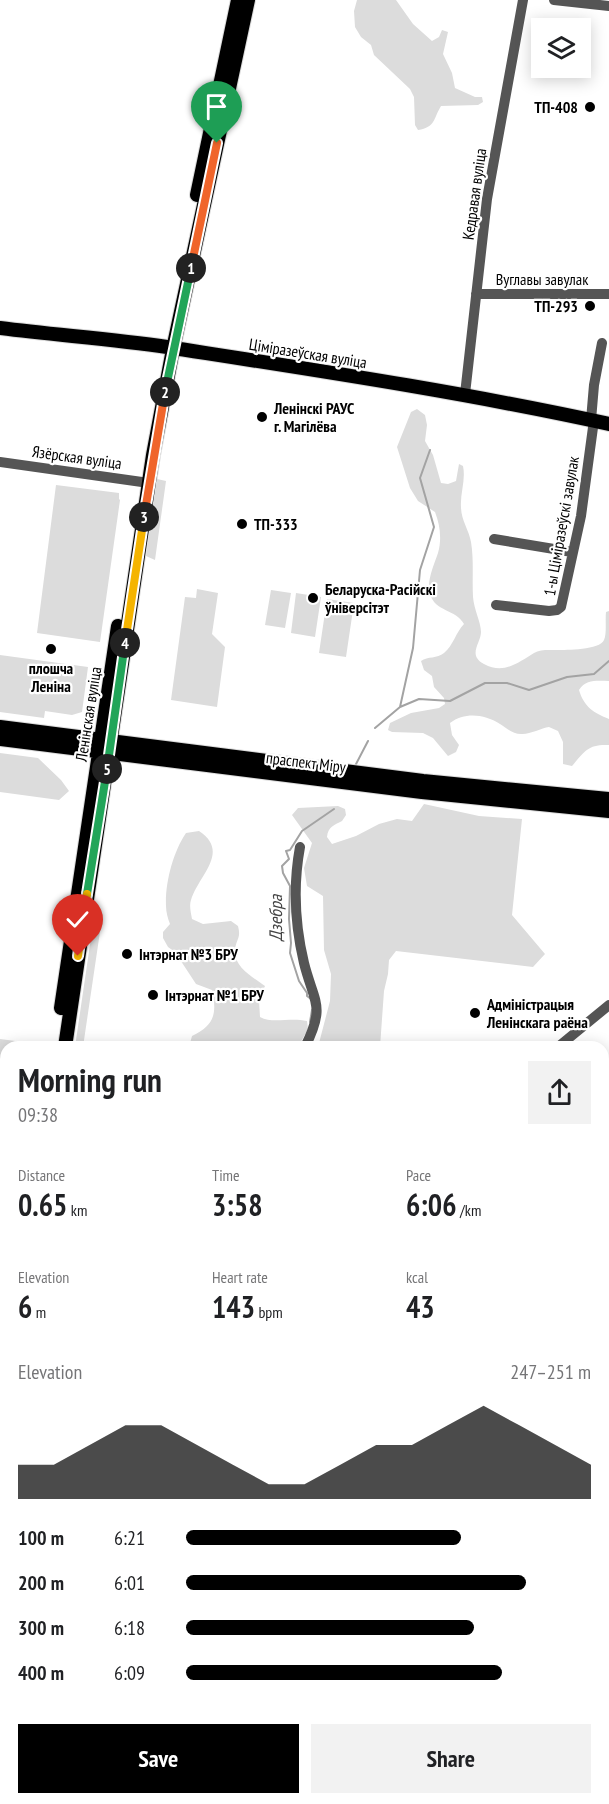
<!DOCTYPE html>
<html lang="en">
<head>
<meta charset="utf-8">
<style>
  :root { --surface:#fff; --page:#f2f2f2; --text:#202124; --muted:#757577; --accent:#000 }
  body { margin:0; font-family:"PT Sans Narrow",sans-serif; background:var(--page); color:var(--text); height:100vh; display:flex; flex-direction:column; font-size:22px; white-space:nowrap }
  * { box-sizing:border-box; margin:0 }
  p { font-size:20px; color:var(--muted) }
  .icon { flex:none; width:33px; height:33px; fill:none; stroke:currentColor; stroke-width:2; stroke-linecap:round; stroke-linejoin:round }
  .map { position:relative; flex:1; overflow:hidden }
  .side { position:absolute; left:0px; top:1041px; width:609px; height:764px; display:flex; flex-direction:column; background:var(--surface); border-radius:18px 18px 0 0; box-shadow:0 3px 15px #0003 }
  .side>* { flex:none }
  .fabs { position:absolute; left:531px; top:18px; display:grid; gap:12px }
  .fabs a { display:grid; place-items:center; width:60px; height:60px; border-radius:0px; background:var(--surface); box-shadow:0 3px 15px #0003; font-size:30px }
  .pin { position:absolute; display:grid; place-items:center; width:51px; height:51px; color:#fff; margin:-62px -26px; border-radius:50% 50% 50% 0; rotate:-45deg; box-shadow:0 0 6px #0007 }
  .pin .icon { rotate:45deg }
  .km { position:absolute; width:30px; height:30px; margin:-15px; border-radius:50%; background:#222; color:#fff; font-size:16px; line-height:30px; text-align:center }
  .round { display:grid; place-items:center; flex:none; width:63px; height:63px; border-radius:0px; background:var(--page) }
  .headline { display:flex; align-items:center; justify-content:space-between; height:102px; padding:0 18px }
  h1 { font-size:33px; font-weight:700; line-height:45px }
  .figures { display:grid; grid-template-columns:repeat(3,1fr); gap:9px; height:102px; padding:6px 18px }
  .figures div { display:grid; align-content:center }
  .figures b { font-size:30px; font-weight:700 }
  .figures small { font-size:16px; font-weight:400 }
  .figures p { font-size:16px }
  .chart { height:168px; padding:12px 18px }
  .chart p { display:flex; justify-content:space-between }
  .chart svg { width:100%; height:108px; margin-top:6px; fill:var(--accent); opacity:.7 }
  .button { display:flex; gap:12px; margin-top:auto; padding:12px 18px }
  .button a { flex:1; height:69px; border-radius:0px; background:var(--accent); color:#fff; font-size:24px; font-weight:700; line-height:69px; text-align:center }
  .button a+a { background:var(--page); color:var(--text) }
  ul { padding:0 18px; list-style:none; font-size:20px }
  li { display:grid; grid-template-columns:96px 72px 1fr; align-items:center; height:45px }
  li i { height:15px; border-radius:8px; background:var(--accent) }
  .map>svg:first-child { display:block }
</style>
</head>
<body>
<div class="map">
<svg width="609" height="1804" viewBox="0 0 609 1804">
  <rect width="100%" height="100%" fill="#fff"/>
  <!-- green -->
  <path fill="#dcdcdc" d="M357,0H396L413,24L432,41L439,37L442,30L448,32L443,54L452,73L455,88L475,97H482L483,102L478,105L441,106C433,119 436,127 418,130L415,125L414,97L410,89L374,55L371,45L361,37L355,27L354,11Z
    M417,409L425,415L427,425L425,441L433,455L441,483L448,484L456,481L459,464L463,466C466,480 460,493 461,507C461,520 469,530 471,542C474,560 472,579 473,597C474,610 481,622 481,632C481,643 467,655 484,664C504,675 519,662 534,653C540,649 550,650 557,650C566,650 600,650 604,640C607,633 605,620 606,612L609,611V681C597,681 586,679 579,690C584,707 594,713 609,719V745C588,744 585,751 572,766L563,764V742L558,731L549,727C541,728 529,735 521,734C513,734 506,728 500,724C484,714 465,712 450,723L452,735L459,745L456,752L448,756L433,738L423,733L392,732L388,730L390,723L411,713L439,708L445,704L444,698L434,687L432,676L424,670L421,661C428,656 437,659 444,653C453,646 456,632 464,624C456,609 435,612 430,594C426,582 434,565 438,553C442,539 440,525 435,512L418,501L410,488L397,447L411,412Z
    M157,479L166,481L155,560L146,556Z
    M56,485L119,493V499L120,500L100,642L37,633Z
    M197,589L218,593L212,634L225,647L217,707L171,700L185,597L196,598Z
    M271,590L291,593L285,628L265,625Z
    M296,593L321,597L315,637L291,633Z
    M327,599L354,603L346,657L319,653Z
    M0,655L88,667L82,712L72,715L45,711L44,718L0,712Z
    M0,753L38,758L61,780L69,791L59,800L0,792Z
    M424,804L479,816L522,819L512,915L545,954L533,967L396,951L389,960L388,974L384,991L380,1047H318L330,1001L331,974L324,950L323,896L307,886L304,868L312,843L292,815L298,808L338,806L345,809L346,815L342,821C334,825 328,827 327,837L332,844L356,836L379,824L397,819L412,821Z
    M199,831C231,852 198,876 191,900C189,906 191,913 192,919L203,924L231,921L238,926C241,938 237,938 235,949C233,967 253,977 265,986L259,1000L260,1017C273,1024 290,1017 307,1021L308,1029L298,1047H189L192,1036C215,1025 217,1013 212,990L196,984L175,952L168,947L163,938V932L170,924C168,919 166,912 166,906C165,883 173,852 186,833Z
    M93,924L101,925L83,1047H75Z
    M0,1039L31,1043L32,1047H6V1206L0,1205Z
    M603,1452H609V1547L603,1552Z"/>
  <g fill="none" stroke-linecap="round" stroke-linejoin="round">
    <!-- stream -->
    <path stroke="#a3a3a3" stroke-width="2" d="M400,707L413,648L420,570L434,527L420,478L430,450
      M375,728L400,707L419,699L450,701L485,683H507L529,690L567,677L594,674L609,661
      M355,766L368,741
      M311,999L307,996V993L299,981L290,953L291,943L289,919L290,886L283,873L282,866L289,859L286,851L290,850L302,831L334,809
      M310,1022L312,1010"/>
    <!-- major casing -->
    <g stroke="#dbdbdb" stroke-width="16">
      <path id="major" d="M197,195L238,0
        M0,328C55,335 111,339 167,347C315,370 463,392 609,424
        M0,727L423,781L609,799
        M0,739L422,792L609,811
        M61,1008L118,626
        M65,1047L153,455L173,349L248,0
        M0,1456L6,1421
        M0,1480L6,1468
        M9,1804L12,1798"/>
    </g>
    <!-- minor -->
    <path stroke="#555" stroke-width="10" d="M554,0L609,6
      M476,294H609
      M465,394L487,199L523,0
      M591,420L594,385L602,343
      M0,462L149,483
      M494,539L572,552
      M496,605L549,611L557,610L561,607L581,516L594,420
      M300,847C293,885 295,925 304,963C314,1003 326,1005 305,1047
      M558,1047L609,1005
      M603,1186L609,1193
      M0,1214H6
      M603,1401L609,1407
      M603,1573L609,1568
      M603,1780L609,1773
      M233,1798L235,1804
      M345,1798L347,1804
      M357,1798L358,1804
      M418,1804L422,1798
      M583,1804L587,1798"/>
    <!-- major -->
    <use href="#major" stroke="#000" stroke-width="14"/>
  </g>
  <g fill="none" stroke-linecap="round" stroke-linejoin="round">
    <!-- split-1 casing -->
    <g stroke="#fff" stroke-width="12">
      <path id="split-1" d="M191,268L217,143"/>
    </g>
    <!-- split-2 casing -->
    <g stroke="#fff" stroke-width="12">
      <path id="split-2" d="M165,392L191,268"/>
    </g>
    <!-- split-3 casing -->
    <g stroke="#fff" stroke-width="12">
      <path id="split-3" d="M144,517L165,392"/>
    </g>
    <!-- split-4 casing -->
    <g stroke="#fff" stroke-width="12">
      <path id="split-4" d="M125,643L144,517"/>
    </g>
    <!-- split-5 casing -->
    <g stroke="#fff" stroke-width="12">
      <path id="split-5" d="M107,769L125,643"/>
    </g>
    <!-- split-6 casing -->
    <g stroke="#fff" stroke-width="12">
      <path id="split-6" d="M87,894L107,769"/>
    </g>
    <!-- split-7 casing -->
    <g stroke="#fff" stroke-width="12">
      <path id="split-7" d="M78,956L87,894"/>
    </g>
    <!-- split-1 -->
    <use href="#split-1" stroke="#f0652b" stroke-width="8"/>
    <!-- split-2 -->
    <use href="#split-2" stroke="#22a559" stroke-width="8"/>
    <!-- split-3 -->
    <use href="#split-3" stroke="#f0652b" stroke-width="8"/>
    <!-- split-4 -->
    <use href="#split-4" stroke="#f5b400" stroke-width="8"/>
    <!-- split-5 -->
    <use href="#split-5" stroke="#22a559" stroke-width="8"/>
    <!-- split-6 -->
    <use href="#split-6" stroke="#22a559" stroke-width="8"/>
    <!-- split-7 -->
    <use href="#split-7" stroke="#f5b400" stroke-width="8"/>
  </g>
  <!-- markers -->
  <g fill="#000" stroke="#fff" stroke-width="2">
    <circle cx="590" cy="107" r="6"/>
    <circle cx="590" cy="306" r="6"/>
    <circle cx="262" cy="417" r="6"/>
    <circle cx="242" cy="524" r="6"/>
    <circle cx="313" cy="598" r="6"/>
    <circle cx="51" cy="649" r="6"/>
    <circle cx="127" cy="954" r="6"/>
    <circle cx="153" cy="995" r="6"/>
    <circle cx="475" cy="1013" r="6"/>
  </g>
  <g text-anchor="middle" stroke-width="4.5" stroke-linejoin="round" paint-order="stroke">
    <!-- poi labels -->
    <g font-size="16" font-weight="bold" fill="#000" stroke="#fff" text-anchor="start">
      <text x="578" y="113" text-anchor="end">ТП-408</text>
      <text x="578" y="312" text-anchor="end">ТП-293</text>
      <text x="274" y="414">Ленінскі РАУС<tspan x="274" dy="18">г. Магілёва</tspan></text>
      <text x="254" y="530">ТП-333</text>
      <text x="325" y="595">Беларуска-Расійскі<tspan x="325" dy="18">ўніверсітэт</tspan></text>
      <text x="51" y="674" text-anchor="middle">плошча<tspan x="51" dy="18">Леніна</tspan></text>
      <text x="139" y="960">Інтэрнат №3 БРУ</text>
      <text x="165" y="1001">Інтэрнат №1 БРУ</text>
      <text x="487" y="1010">Адміністрацыя<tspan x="487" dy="18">Ленінскага раёна</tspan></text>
    </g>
    <!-- street labels -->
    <g font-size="16" fill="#000" stroke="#fff">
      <text transform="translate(474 194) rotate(-82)" y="6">Кедравая вуліца</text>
      <text x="542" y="285">Вуглавы завулак</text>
      <text transform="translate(308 353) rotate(9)" y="6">Ціміразеўская вуліца</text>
      <text transform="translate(77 457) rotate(8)" y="6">Язёрская вуліца</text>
      <text transform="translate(561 526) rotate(-80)" y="6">1-ы Ціміразеўскі завулак</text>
      <text transform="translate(88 714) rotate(-81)" y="6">Ленінская вуліца</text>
      <text transform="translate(306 762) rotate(7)" y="6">праспект Міру</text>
    </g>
    <!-- water labels -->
    <g font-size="18" font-style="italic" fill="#444" stroke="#fff">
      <text transform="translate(276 918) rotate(-90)" y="6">Дзебра</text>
    </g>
  </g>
</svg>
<div class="fabs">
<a><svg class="icon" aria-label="layers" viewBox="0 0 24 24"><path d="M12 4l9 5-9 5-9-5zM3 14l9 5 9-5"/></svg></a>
</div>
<div class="pin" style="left:217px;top:143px;background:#1e9e55"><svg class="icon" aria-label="arrive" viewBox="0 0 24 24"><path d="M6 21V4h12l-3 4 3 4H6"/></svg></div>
<div class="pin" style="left:78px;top:956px;background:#d93025"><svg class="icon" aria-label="check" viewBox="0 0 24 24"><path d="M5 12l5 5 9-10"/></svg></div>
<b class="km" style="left:191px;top:268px">1</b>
<b class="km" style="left:165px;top:392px">2</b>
<b class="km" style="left:144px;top:517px">3</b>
<b class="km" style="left:125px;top:643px">4</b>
<b class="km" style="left:107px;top:769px">5</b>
<section class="side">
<div class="headline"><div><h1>Morning run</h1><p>09:38</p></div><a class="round"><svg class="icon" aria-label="share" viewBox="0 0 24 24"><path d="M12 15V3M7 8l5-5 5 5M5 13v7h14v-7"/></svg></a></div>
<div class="figures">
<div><p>Distance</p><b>0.65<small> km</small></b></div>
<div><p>Time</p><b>3:58</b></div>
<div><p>Pace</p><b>6:06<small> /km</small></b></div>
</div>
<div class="figures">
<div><p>Elevation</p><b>6<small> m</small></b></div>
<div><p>Heart rate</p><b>143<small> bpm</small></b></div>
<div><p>kcal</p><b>43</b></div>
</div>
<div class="chart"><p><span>Elevation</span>247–251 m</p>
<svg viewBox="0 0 160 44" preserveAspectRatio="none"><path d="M0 44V30L10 30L20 22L30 14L40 14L50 22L60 30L70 38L80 38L90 30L100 22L110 22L120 14L130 6L140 14L150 22L160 30V44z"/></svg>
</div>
<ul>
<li><b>100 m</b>6:21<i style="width:68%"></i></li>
<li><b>200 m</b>6:01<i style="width:84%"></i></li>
<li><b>300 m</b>6:18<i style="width:71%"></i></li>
<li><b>400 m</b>6:09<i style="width:78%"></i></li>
</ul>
<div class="button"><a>Save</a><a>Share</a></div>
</section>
</div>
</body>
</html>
